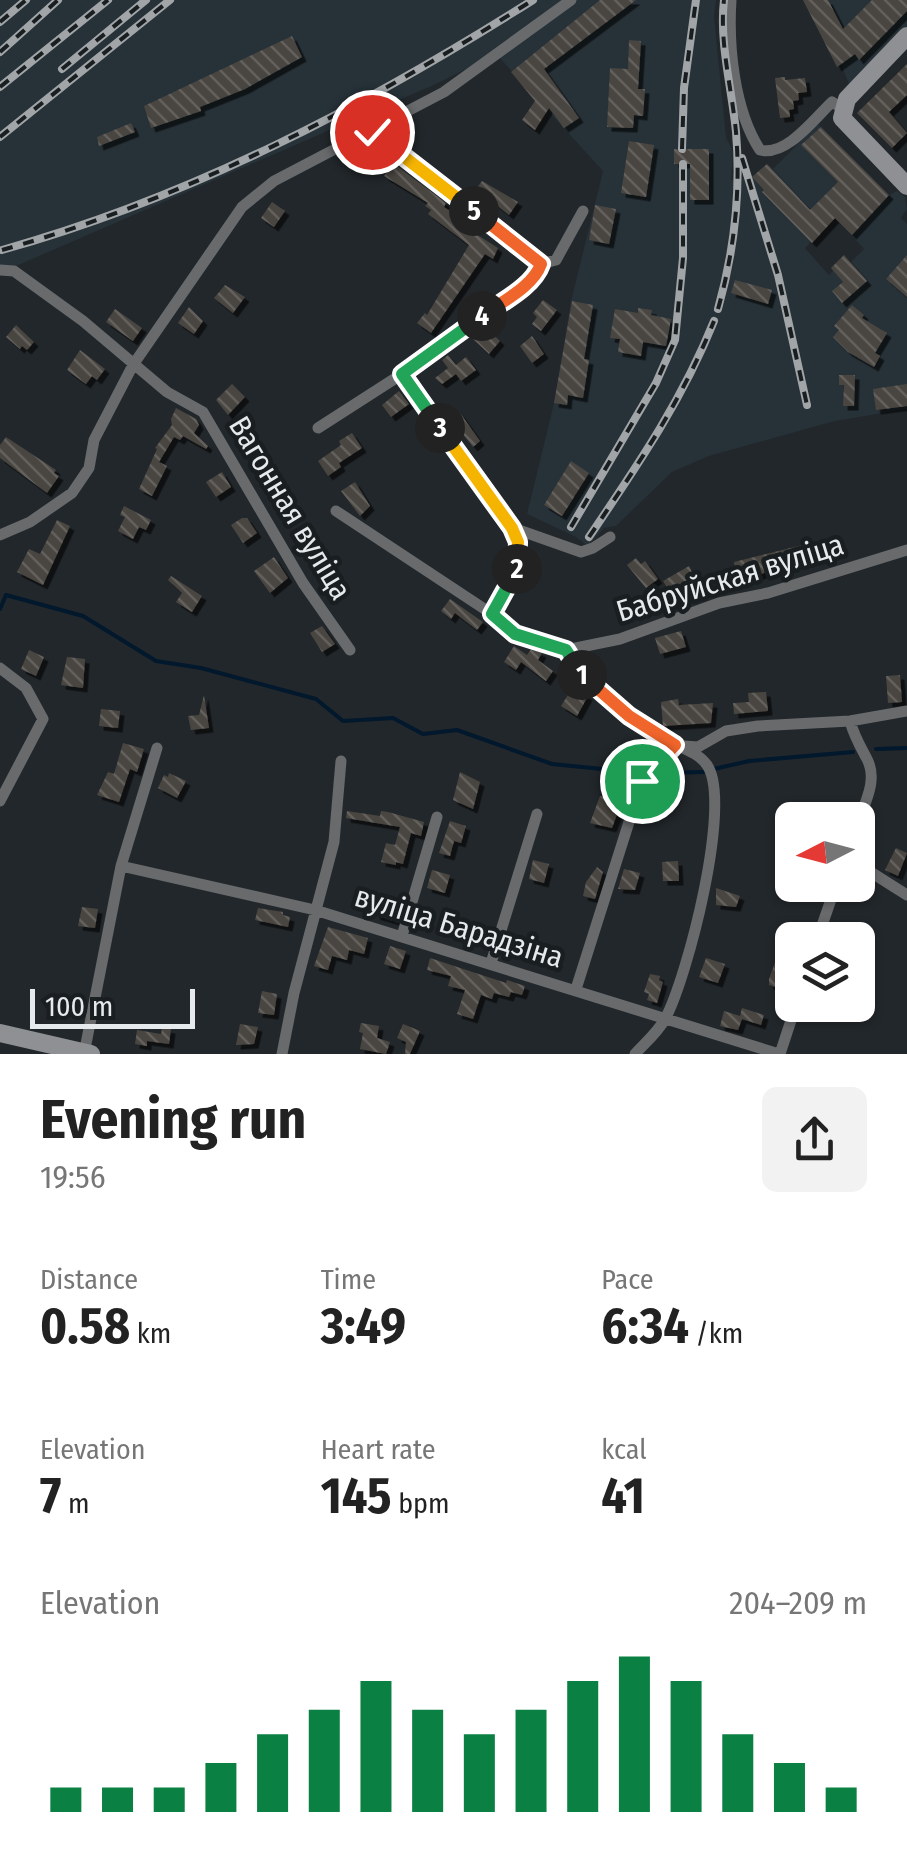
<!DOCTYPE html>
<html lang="en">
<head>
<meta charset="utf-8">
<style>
  :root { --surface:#fff; --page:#f2f2f2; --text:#222; --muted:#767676; --accent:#0b8043 }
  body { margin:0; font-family:"Fira Sans Condensed",sans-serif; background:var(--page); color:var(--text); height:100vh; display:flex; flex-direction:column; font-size:38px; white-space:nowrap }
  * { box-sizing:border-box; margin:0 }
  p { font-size:32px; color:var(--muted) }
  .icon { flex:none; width:55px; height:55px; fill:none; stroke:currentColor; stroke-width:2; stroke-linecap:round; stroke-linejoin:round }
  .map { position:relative; height:1054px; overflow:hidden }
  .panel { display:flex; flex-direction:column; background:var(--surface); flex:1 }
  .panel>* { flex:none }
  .needle { width:65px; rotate:264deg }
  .controls { position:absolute; left:775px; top:802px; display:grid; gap:20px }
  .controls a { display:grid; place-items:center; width:100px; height:100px; border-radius:15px; background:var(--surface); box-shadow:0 2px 8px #0004; font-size:50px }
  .scale { position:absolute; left:30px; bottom:25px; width:165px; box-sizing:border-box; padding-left:10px; border:5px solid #e7eaed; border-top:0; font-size:28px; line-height:35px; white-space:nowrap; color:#e7eaed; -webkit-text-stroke:8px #191e21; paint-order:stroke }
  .pin { position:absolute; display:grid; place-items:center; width:85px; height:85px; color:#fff; margin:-42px; border:5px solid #fff; border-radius:50%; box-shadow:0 2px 10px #0007 }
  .km { position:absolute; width:50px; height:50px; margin:-25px; border-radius:50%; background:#222; color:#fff; font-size:28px; line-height:50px; text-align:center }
  .round { display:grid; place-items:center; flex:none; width:105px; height:105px; border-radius:15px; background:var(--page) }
  .head { display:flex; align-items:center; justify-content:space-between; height:170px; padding:0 40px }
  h1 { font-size:55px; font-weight:700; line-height:75px }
  .figures { display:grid; grid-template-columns:repeat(3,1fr); gap:15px; height:170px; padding:10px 40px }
  .figures div { display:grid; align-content:center }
  .figures b { font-size:50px; font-weight:700 }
  .figures small { font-size:28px; font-weight:400 }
  .figures p { font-size:28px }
  .chart { height:280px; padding:20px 40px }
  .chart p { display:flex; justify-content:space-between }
  .chart svg { width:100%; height:180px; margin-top:10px; stroke:var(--accent); stroke-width:6 }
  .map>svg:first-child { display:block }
</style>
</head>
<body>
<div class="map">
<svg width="907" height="1054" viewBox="0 0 907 1054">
  <defs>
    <pattern id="building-back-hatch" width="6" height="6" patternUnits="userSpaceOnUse" patternTransform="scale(2.5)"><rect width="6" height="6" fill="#494540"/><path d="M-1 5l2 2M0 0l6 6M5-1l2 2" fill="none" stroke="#63605c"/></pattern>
    <filter id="shadow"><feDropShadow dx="4.5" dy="4.5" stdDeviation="0" flood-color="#0009"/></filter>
  </defs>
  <rect width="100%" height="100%" fill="#22272b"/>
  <!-- built -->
  <path fill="#263138" d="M0,0H716L714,16L726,137L733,152L731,180L752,177L767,164L773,169L818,124L873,178L805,248L829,275L833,271L831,268L844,255L851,262L864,249L840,223L879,185L889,195L897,191L905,197L907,209L901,218L907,224V409L835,421L709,456L672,472L616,526L604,528L588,546L576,537L527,514L554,403L571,301L603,171L496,54L436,84L0,273Z
    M803,0H907V38L851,89L841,65L837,67Z"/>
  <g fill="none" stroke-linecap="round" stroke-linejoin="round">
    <!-- stream -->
    <path stroke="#02182c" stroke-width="4" d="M0,609L6,595L83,616L156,661L201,668L316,699L343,721L393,718L423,734L457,730L552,764L642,773
      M876,749L907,748
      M714,769L749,761L853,752
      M659,773L704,772"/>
  </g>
  <!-- building -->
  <path fill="url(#building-back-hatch)" filter="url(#shadow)" d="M600,0H636L544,69L579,118L564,128L549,108L535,130L522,120L535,101L511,72Z
    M803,0H828L843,29L872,0H907V11L859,60L855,54L837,67Z
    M292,36L302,57L245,89L200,107L201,111L151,128L144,106Z
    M629,40L641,41L638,89H645L643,116L634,115L633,128L607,127L610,68L628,69Z
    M907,64V95L889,112L907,133L892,148L857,113Z
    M785,77V80L805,78L807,92L798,93L799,100L793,101L794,109L789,110L790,117L780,118L775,78Z
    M131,123L135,132L99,146L97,137Z
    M821,127L889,195L852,235L835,218L812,243L762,192L764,190L752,177L767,164L810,210L838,182L801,145Z
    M629,141L654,145L646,197L621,193Z
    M674,149H709V200H690V164H674Z
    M393,163L446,203L444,207L460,218L457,222L498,248L493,259L485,254L431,333L417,323L425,313L427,315L469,245L428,214L431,210L425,206L428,203L384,176Z
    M482,181L518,202L509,215L476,189Z
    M272,202L285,211L274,227L261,218Z
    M595,205L616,209L609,244L589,240Z
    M844,255L867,281L842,303L832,291L843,282L831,268Z
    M907,255V297L886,279Z
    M735,280L772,290L768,304L731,293Z
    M225,285L245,297L233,313L214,298Z
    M543,300L557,310L541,331L532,324L537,317L533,313Z
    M572,301L593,305L584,359L589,360L583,398L568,395L567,405L554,403Z
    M852,305L864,315L862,318L887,333L875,353L880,356L874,367L848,352L833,337L839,330L834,326Z
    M189,307L203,321L194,334L178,323Z
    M638,308L652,310L651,315L671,319L666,346L643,342L641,356L618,352L620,339L610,338L615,309L638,313Z
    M115,309L142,328L133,341L106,322Z
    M16,325L34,342L27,350L22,346L20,349L6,337Z
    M484,326L500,341L489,354L471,337Z
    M532,336L544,354L532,363L520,346Z
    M80,350L105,369L97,380L92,376L86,384L67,370Z
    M448,355L456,365L466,357L476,370L461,381L456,374L442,384L435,378L448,368L442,360Z
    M839,375H855L854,406H843L844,385H839Z
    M232,384L245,397L228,415L216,400Z
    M907,384V406L876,410L873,389Z
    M399,391L409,404L391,417L382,405Z
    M176,408L196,419L199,425L194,433L208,446L206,449L183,436L180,440L174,437L159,462L167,466L152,496L139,489L157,449L155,448L172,425L171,419Z
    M460,413L480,441L473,447L452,420Z
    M352,433L362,448L339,463L341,467L328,476L318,461L341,445L339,441Z
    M6,437L56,470L54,473L59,476L47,493L0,458V445Z
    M571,461L589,473L562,516L544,505Z
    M222,472L231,487L216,497L206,482Z
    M355,482L370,506L360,516L341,491Z
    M124,506L151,520L146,530L139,527L133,539L118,531L125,517L120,515Z
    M242,518H247L257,533L243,543L231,525Z
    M57,520L70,526L43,585L17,572L29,549L40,554Z
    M823,540L826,550L822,551L823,557L802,563L801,557L757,576L717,584L716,581L735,571L734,562Z
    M274,557L288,578L270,593L254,571Z
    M636,558L641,564L645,561L658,579L646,588L627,565Z
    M689,566L697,582L692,585L696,592L677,603L663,581Z
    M171,576L202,596L192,612L176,602L182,593L168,580Z
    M450,599L483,622L477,630L455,613L451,619L441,611Z
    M322,626L335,644L322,652L310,633Z
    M681,631L686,647L660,654L655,638Z
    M514,646L527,655L531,649L542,653L538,660L553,671L546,681L521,662L516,670L504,662Z
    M29,650L44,657L36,676L21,669Z
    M67,657L85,659L83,688L61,685Z
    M900,675L902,702L888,703L886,676Z
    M573,687L588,696L577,716L561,706Z
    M766,692L768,711L734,714L733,703L749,702L748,693Z
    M204,695L209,728L191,730L188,716L199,715Z
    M678,699L679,705L713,703L711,723L663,726L661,702Z
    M101,709L120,711L118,728L99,726Z
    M123,743L144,749L137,772L130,769L119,802L97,795L108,772L114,774Z
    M460,772L480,782L473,809L453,800Z
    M169,773L186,781L177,798L158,788L164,775L168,777Z
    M600,796L622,801L612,828L590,823Z
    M347,811L380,816L381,811L388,812L424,822L421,836L411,833L403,864L396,862V865L381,862L386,843L395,845L400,827L346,818Z
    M450,821L466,826L461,843L454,841L450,856L439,853Z
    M896,848L907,853L898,876L885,870Z
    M533,860L549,864L544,883L529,879Z
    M678,861L679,881H663L662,862Z
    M597,867L603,872L595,899L583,896L586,882Z
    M624,869L640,873L635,890L618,889Z
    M432,870L450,875L445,893L427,888Z
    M716,888L740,896L736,907L716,905Z
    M380,898L400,904L395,921L375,915Z
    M82,907L98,909L95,928L78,926Z
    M258,908L283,912V915L290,917L288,927L255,920Z
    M328,927L368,938L364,954L349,950L347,960L332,956L328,970L314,966Z
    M791,935L792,988L788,1001L779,998L782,989L769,985V979L778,954L784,956Z
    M390,946L406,951L400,969L384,964Z
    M430,958L506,983L507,980L525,986L522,995L511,992L509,997L494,993L492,999L481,995L473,1019L457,1014L465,990L448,986L451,976L427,970Z
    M706,958L725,964L718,983L699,977Z
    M650,974L660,976L659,980L663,982L657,1003L647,1000L649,994L644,992Z
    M262,991L277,994L274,1015L258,1013Z
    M742,1008L764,1015L761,1025L742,1019L738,1030L720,1026L724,1011L740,1016Z
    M361,1023L379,1026L377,1038L390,1042L386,1054L360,1049L363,1033L359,1032Z
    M240,1024L258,1027L254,1044L236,1045Z
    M403,1024L420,1031L410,1054H405L406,1042L397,1038Z
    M162,1028L171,1029L169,1044L147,1041V1046L135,1044L137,1030L161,1034Z"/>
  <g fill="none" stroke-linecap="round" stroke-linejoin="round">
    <!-- street -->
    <path stroke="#686a6c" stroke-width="11" d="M731,0C728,46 734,110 760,150C786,157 814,119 832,102L842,108
      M541,264L556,260L583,211
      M0,270L14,271L83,321L167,392L203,412L303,583L350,650
      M402,374L513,528C526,563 510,584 492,614
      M318,428L402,374L522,287L539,272L541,264L372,132
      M336,511L492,614L515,635L566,650L620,639L719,603L768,593L907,550
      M513,528L581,552L593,548L610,537
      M0,535L30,522L72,493L89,468L94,440L133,365L242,207L274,181L444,92L571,0
      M566,650C593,693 626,714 668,741C681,748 698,752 707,765C733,802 687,979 665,1019C658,1032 645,1043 635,1054
      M0,668L26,688L43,719L0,801
      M850,721C854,736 860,746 867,759C878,780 865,802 858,823
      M684,746L698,747L726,731L758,726L850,721L907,711
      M858,864L907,895
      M121,866L315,910L779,1054
      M402,936L437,817
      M817,940L836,885
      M491,963L537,814
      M576,989L642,781L675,745
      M84,1054L121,866L157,748
      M282,1054L294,993L334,842L341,761
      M780,1054L796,1005"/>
    <!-- secondary -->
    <path stroke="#8e9094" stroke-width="18" d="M907,36L847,99L842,118L907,186
      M0,1033L91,1054"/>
    <!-- rail casing -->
    <g stroke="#a1a5a8" stroke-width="8">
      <path id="rail" d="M0,22L26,0
        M0,52L58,0
        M62,69L146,0
        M0,87L108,0
        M0,137L170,0
        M682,149L684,88L696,0
        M742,158L778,275L807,405
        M2,250C192,197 367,105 533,0
        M718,309C734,252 741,192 736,132C732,89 719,43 724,0
        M571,527L656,383L675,340L683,258V164
        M589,537C637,466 682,401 714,321"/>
    </g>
    <!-- rail -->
    <use href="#rail" stroke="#191e21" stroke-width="4" stroke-dasharray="11" stroke-linecap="butt"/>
  </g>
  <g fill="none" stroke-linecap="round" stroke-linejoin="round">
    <!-- split-1 casing -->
    <g stroke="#fff" stroke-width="20">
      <path id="split-1" d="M582,675L629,716L675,745L642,781"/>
    </g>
    <!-- split-2 casing -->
    <g stroke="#fff" stroke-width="20">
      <path id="split-2" d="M517,569L492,614L515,634L566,650L582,675"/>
    </g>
    <!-- split-3 casing -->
    <g stroke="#fff" stroke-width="20">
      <path id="split-3" d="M440,428L512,528L518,542L517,569"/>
    </g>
    <!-- split-4 casing -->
    <g stroke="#fff" stroke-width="20">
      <path id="split-4" d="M440,428L402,374L482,316"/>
    </g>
    <!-- split-5 casing -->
    <g stroke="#fff" stroke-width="20">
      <path id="split-5" d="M474,211L541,264C533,287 501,302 482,316"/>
    </g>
    <!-- split-6 casing -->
    <g stroke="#fff" stroke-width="20">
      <path id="split-6" d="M372,132L474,211"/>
    </g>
    <!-- split-1 -->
    <use href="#split-1" stroke="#f0652b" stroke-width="12"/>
    <!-- split-2 -->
    <use href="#split-2" stroke="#22a559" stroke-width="12"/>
    <!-- split-3 -->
    <use href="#split-3" stroke="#f5b400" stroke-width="12"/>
    <!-- split-4 -->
    <use href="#split-4" stroke="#22a559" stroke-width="12"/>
    <!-- split-5 -->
    <use href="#split-5" stroke="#f0652b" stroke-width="12"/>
    <!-- split-6 -->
    <use href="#split-6" stroke="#f5b400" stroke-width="12"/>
  </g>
  <g text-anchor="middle" stroke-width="9" stroke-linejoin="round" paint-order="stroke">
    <!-- street labels -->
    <g font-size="30" fill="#e7eaed" stroke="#191e21">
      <text transform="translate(290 508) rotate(59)" y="10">Вагонная вуліца</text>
      <text transform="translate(730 578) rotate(-17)" y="10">Бабруйская вуліца</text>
      <text transform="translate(459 927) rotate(17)" y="10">вуліца Барадзіна</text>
    </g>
  </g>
</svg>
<div class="controls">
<a><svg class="needle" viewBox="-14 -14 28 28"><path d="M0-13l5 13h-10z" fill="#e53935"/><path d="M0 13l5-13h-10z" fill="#767676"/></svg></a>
<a><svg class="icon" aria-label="layers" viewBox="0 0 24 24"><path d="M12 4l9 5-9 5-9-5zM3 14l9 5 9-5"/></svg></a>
</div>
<div class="scale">100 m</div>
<div class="pin" style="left:642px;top:781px;background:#1e9e55"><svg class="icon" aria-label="arrive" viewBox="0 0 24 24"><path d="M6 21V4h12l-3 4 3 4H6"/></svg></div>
<div class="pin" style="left:372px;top:132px;background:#d93025"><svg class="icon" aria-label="check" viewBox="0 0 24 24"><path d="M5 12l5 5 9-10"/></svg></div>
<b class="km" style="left:582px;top:675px">1</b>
<b class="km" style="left:517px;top:569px">2</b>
<b class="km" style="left:440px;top:428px">3</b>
<b class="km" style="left:482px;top:316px">4</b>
<b class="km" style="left:474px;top:211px">5</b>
</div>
<section class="panel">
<div class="head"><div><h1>Evening run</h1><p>19:56</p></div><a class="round"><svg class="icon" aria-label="share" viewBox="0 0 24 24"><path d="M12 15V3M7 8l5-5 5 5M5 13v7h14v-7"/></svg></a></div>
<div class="figures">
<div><p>Distance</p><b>0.58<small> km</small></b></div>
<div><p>Time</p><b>3:49</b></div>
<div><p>Pace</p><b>6:34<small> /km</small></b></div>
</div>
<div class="figures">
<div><p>Elevation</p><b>7<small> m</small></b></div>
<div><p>Heart rate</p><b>145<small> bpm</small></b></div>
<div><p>kcal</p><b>41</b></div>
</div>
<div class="chart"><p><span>Elevation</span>204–209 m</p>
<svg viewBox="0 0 160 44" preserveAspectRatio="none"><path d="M5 44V38M15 44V38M25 44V38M35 44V32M45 44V25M55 44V19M65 44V12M75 44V19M85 44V25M95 44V19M105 44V12M115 44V6M125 44V12M135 44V25M145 44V32M155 44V38"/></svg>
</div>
</section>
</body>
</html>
